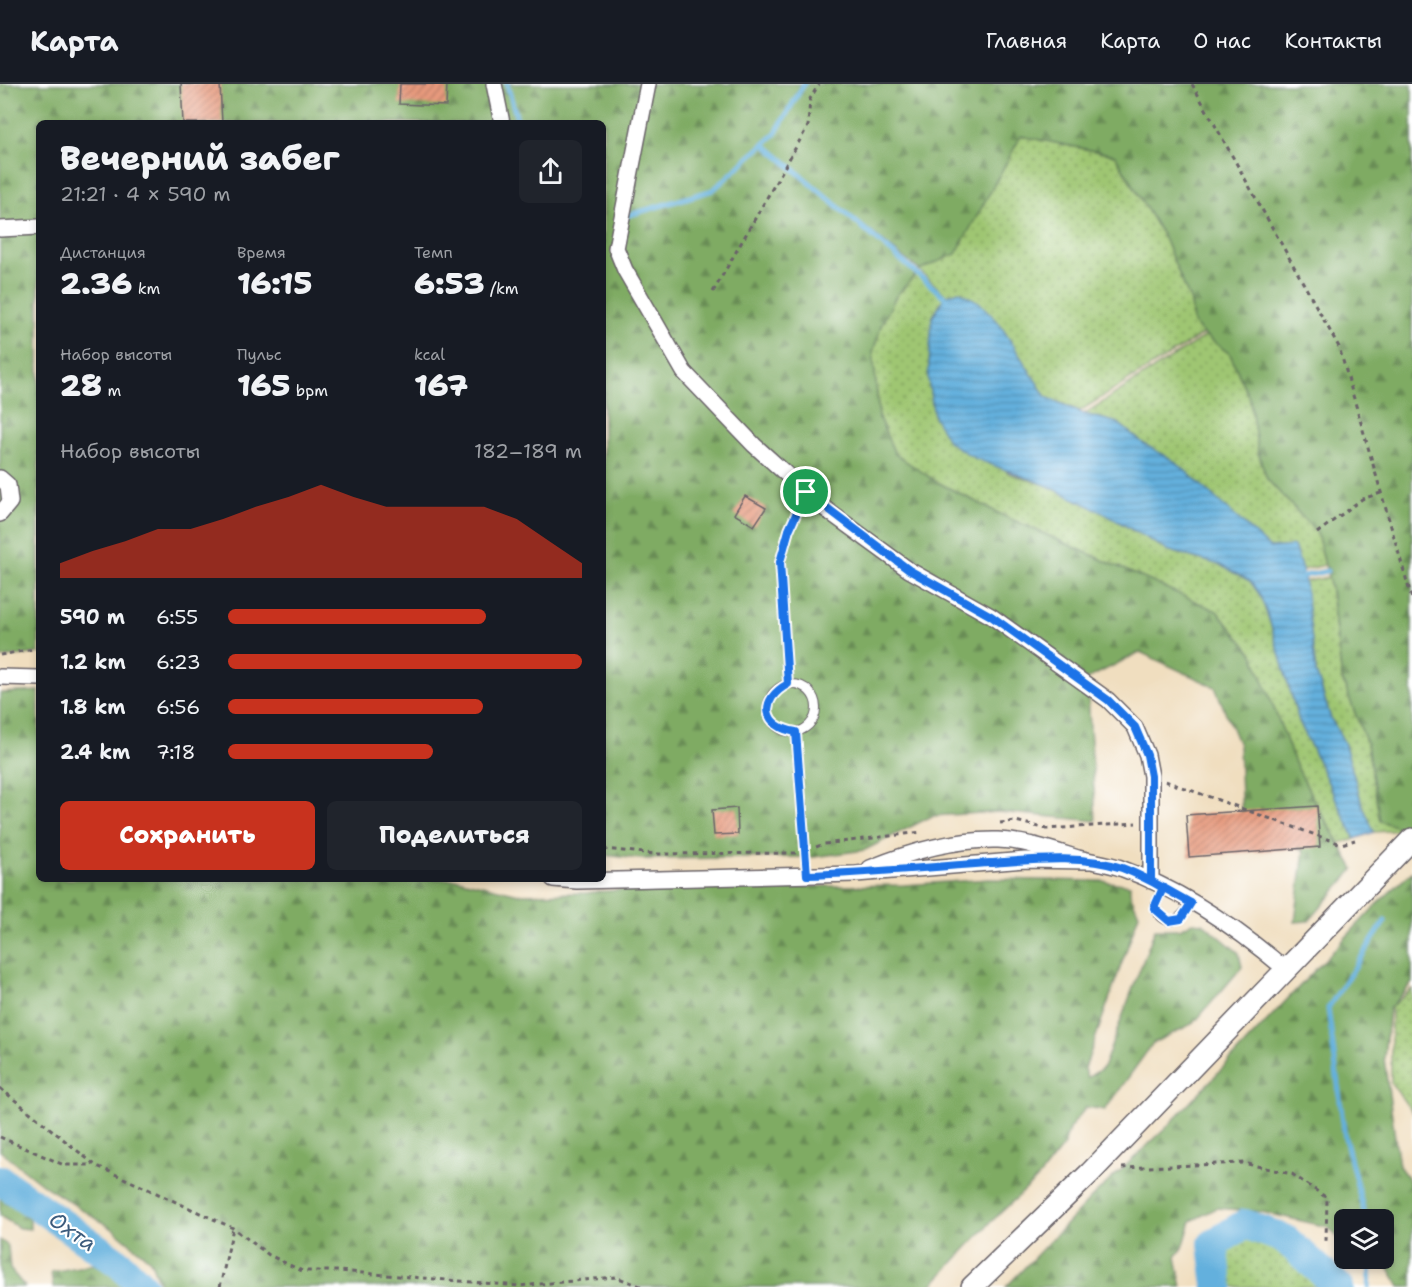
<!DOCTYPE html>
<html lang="ru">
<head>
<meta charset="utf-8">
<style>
  :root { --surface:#171b24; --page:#20242c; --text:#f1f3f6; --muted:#9ea1a6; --line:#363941; --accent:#c8321e }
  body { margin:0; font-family:"Shantell Sans",sans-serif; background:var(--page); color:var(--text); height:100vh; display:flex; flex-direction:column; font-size:22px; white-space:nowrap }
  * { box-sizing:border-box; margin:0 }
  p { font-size:20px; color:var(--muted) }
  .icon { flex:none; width:33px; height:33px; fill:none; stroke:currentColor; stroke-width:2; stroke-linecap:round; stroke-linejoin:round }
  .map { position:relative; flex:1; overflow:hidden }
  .drawer { position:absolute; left:36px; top:36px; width:570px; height:762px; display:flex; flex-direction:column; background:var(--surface); border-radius:9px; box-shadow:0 3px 9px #0003 }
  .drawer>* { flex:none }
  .controls { position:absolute; left:1334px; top:1125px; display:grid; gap:12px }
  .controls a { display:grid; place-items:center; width:60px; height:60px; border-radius:9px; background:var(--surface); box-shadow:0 3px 9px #0003; font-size:30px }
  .pin { position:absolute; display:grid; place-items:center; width:51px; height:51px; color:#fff; margin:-26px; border:3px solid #fff; border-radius:50%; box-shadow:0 2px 6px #0007 }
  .round { display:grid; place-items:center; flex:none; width:63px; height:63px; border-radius:9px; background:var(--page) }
  .summary { display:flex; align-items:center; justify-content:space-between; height:102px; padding:0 24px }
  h1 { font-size:33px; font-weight:800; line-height:45px }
  .stats { display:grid; grid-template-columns:repeat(3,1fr); gap:9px; height:102px; padding:6px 24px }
  .stats div { display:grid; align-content:center }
  .stats b { font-size:30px; font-weight:800 }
  .stats small { font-size:16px; font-weight:400 }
  .stats p { font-size:16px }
  .chart { height:168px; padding:12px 24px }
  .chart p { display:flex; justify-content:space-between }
  .chart svg { width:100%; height:108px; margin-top:6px; fill:var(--accent); opacity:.7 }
  .action { display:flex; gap:12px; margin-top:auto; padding:12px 24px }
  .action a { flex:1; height:69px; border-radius:9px; background:var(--accent); color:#fff; font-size:24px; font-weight:800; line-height:69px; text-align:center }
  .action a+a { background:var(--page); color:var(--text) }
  ul { padding:0 24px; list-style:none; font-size:20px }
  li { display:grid; grid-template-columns:96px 72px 1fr; align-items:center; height:45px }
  li i { height:15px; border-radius:8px; background:var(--accent) }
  header { display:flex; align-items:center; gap:36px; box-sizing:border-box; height:84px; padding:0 30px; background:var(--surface); border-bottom:2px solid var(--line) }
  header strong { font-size:28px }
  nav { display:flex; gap:33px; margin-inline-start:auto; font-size:21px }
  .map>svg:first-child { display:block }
</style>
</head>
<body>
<header>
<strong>Карта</strong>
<nav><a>Главная</a><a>Карта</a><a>О нас</a><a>Контакты</a></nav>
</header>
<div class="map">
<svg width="1412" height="1203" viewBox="0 0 1412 1203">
  <defs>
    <pattern id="green-dots" width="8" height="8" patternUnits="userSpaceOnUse" patternTransform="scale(1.5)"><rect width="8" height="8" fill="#9fc672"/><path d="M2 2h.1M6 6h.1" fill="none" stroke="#81a05f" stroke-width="1.8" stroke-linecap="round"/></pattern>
    <pattern id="forest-firs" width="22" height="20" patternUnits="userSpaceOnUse" patternTransform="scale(1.5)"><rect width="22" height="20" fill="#7fab64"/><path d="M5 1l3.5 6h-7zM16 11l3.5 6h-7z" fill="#688b54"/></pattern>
    <pattern id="water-rules" width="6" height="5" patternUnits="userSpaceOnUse" patternTransform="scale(1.5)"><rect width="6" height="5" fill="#64b0dd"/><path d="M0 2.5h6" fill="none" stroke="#528fb4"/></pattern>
    <pattern id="building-hatch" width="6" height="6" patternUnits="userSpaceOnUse" patternTransform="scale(1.5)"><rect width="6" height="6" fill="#e79a7d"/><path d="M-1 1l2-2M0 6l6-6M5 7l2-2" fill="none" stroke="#bb7d68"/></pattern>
  </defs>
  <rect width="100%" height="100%" fill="#fff"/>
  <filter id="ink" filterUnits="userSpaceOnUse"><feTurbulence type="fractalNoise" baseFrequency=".0167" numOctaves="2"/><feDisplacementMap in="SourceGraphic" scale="12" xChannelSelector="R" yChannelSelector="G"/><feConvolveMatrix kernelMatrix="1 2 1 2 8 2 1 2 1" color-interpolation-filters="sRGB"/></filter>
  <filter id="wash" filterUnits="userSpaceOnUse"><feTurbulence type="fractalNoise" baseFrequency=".008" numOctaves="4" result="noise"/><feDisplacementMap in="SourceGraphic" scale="24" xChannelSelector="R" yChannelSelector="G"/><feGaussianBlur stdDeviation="1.35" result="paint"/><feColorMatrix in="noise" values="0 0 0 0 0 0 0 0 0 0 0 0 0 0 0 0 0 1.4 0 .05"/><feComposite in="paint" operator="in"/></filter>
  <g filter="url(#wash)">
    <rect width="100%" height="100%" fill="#f0debf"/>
    <!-- green -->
    <path fill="url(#green-dots)" stroke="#607456" stroke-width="1.5" d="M1021,52L1115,71L1164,154L1191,218L1193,238L1203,250L1080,327L1046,313L959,207L946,211L919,186L956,169Z
      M916,190L944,213L932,234V261L1008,389L1046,401L1102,428L1167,466L1220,481L1250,497L1260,511L1270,538L1299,637L1355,755L1340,759L1317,722L1295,679L1253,570L1217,527L1002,431L937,398L895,370L879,334L873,268L882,239L896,212Z
      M1205,252L1230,270L1250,316L1258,368L1267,395L1317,449L1325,481L1302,486L1294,462L1270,464L1229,428L1118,339L1084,330Z
      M1329,493L1342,595L1367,660L1380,736L1406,746L1374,748L1362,720L1344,658L1331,635L1316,588L1303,498Z
      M1412,905V1028L1391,999V923Z
      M1247,1152L1277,1165L1321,1203H1231L1224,1162Z"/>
    <!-- forest -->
    <path fill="url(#forest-firs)" stroke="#506650" stroke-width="1.5" d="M0,0H1412V737L1406,746L1380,737L1367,660L1342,595L1331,505L1317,449L1267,395L1258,368L1250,316L1230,270L1203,250L1193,238L1191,218L1164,154L1115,71L1021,52L956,170L919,186L851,132L916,190L896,212L882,239L873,268L879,334L895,370L937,398L1002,431L1217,527L1253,570L1295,679L1317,722L1354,785L1309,837L1295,838L1304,767L1242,739L1239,661L1215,603L1140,568L1087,595L1096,737L998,728L932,732L865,766L814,773L641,775L603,771V39H39V569L0,574Z
      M39,607V795H458L519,810L586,809L660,802L717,804L904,801L989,795L1102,797L1130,801V809L1139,830L1085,984L1087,994L1103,984L1155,845H1180L1193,838L1203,839L1239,869L1242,883L1194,939L1153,959L1105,1026L1086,1023L1069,1045L1064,1061L1038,1094L992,1137L930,1203H161L150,1176L113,1145L46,1103L0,1067V609Z
      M1412,788V899L1389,925L1384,974L1399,1082L1412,1100V1203H1400L1389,1184L1361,1178L1358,1175L1383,1174V1136H1344V1160L1328,1143L1262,1128L1217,1124L1191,1137L1183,1164L1176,1173L1182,1203H1006L1092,1113L1165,1045L1381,816Z
      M0,1104L30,1128V1145L19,1144L0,1132Z
      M0,1156L8,1162L10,1185L25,1203H0Z
      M94,1180L121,1193L126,1203H53L51,1188Z"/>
    <!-- water -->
    <path fill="url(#water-rules)" stroke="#43698c" stroke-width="1.5" d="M959,207L979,218L999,239L1046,313L1084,330L1118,339L1144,360L1176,378L1270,464L1294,462L1304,492L1316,588L1331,635L1344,658L1362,720L1374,748L1355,755L1299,637L1270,538L1260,511L1250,497L1220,481L1167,466L1102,428L1046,401L974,374L949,358L934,332L928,295L932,234L945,212Z"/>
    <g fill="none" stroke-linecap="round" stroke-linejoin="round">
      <!-- stream -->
      <path stroke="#64b0dd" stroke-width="5" d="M507,0L518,39
        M764,60L947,215
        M626,132L713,106L775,50L804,0
        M1304,492L1327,487
        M1366,1136L1345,1054L1328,924L1385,837
        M1369,1203L1371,1174"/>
      <!-- river -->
      <path stroke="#64b0dd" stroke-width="30" d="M0,1096L120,1180L143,1203
        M1218,1203L1213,1160L1245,1140L1285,1155L1339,1203"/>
    </g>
    <g id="blocks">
      <!-- building -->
      <path fill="url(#building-hatch)" d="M181,0H220L222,39H183Z
        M400,0H447L446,22L399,20Z
        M745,412L766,424L754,442L734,430Z
        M1317,722L1320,763L1189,773L1186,731Z
        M737,724L738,750L714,751L712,726Z"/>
    </g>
  </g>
  <g filter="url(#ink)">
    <use href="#blocks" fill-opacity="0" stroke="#6a6469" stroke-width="1.5"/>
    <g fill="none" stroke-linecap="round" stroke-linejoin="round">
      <!-- lane casing -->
      <g stroke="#6a6469" stroke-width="10">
        <path id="lane" d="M788,600L780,478L789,446L806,408
          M768 624a24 24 0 1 1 48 0a24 24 0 1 1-48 0Z
          M796,648L807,791
          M1163,804L1154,824C1168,847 1180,836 1191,819"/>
      </g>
      <!-- street casing -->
      <g stroke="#6a6469" stroke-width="18">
        <path id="street" d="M494,0L502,39
          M648,0L616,164L625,186L684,288L754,361L824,424L909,486L991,532L1108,616L1135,643L1147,671L1151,692V797
          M0,145L39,143
          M0,394L8,401L10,418L0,430
          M0,593L39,594
          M870,784C911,767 953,755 998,756C1026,757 1052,766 1078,774C1093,778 1109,779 1123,785C1182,806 1238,845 1285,885
          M553,795L577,797L856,790L1025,776L1089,777"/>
      </g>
      <!-- secondary casing -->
      <g stroke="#6a6469" stroke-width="24">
        <path id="secondary" d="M972,1203L1090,1089L1412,755"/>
      </g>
      <!-- path -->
      <path stroke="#6a6469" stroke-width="3" stroke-dasharray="4.5 4.5" stroke-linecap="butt" d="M1192,0L1339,263L1412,515
        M713,208L808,42L810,15L819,0
        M1317,449L1362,415L1381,409
        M0,571L39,564
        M1165,697L1341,760L1355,756
        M1000,739L1016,737L1047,745L1136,739
        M816,763L824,760L922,748
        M603,765L655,770L796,769
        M0,1004L95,1081L233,1144L269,1171L302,1187H339L519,1202L616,1193L643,1203
        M0,1053L64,1081H93
        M1122,1084L1243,1079L1292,1090L1327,1114L1326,1157
        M220,1203L233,1144"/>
      <!-- lane -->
      <use href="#lane" stroke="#fff" stroke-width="8"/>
      <!-- street -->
      <use href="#street" stroke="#fff" stroke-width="15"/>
      <!-- secondary -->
      <use href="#secondary" stroke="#fff" stroke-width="21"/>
    </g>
  </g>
  <g fill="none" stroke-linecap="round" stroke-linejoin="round" filter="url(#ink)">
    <!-- route casing -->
    <g stroke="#fff" stroke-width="12">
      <path id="route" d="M806,408L789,446L780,478L788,600C758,616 763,643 796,648L807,791C868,789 929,783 990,779C1032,776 1081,770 1122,784C1146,793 1169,807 1191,819L1181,835L1169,837L1154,824L1163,804L1151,797V692L1147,671L1135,643L1108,616L991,532L909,486L806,408"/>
    </g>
    <!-- route -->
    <use href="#route" stroke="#1a73e8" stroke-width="8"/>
  </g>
  <g text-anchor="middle" stroke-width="4.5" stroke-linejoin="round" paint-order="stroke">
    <!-- water labels -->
    <g font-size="22" font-style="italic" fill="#3c5b7c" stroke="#fff">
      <text transform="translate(73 1147) rotate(35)" y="8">Охта</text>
    </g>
  </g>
</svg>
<div class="controls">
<a><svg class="icon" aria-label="layers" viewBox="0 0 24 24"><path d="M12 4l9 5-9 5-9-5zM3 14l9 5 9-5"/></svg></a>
</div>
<div class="pin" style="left:806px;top:408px;background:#1e9e55"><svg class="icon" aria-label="arrive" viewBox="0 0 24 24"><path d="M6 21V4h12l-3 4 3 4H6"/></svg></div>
<section class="drawer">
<div class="summary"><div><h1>Вечерний забег</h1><p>21:21 · 4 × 590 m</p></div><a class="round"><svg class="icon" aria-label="share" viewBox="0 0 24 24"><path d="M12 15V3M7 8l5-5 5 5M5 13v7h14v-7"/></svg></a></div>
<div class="stats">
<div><p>Дистанция</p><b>2.36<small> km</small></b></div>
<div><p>Время</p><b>16:15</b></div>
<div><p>Темп</p><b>6:53<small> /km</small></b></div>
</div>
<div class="stats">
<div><p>Набор высоты</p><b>28<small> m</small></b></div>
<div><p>Пульс</p><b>165<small> bpm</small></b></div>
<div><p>kcal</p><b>167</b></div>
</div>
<div class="chart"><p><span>Набор высоты</span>182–189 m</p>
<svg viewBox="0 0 160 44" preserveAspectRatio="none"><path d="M0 44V38L10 33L20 29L30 24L40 24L50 20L60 15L70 11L80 6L90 11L100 15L110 15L120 15L130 15L140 20L150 29L160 38V44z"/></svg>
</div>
<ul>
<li><b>590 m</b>6:55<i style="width:73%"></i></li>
<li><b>1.2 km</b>6:23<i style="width:100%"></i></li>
<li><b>1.8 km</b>6:56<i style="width:72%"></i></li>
<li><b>2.4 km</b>7:18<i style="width:58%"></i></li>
</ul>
<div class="action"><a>Сохранить</a><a>Поделиться</a></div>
</section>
</div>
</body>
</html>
